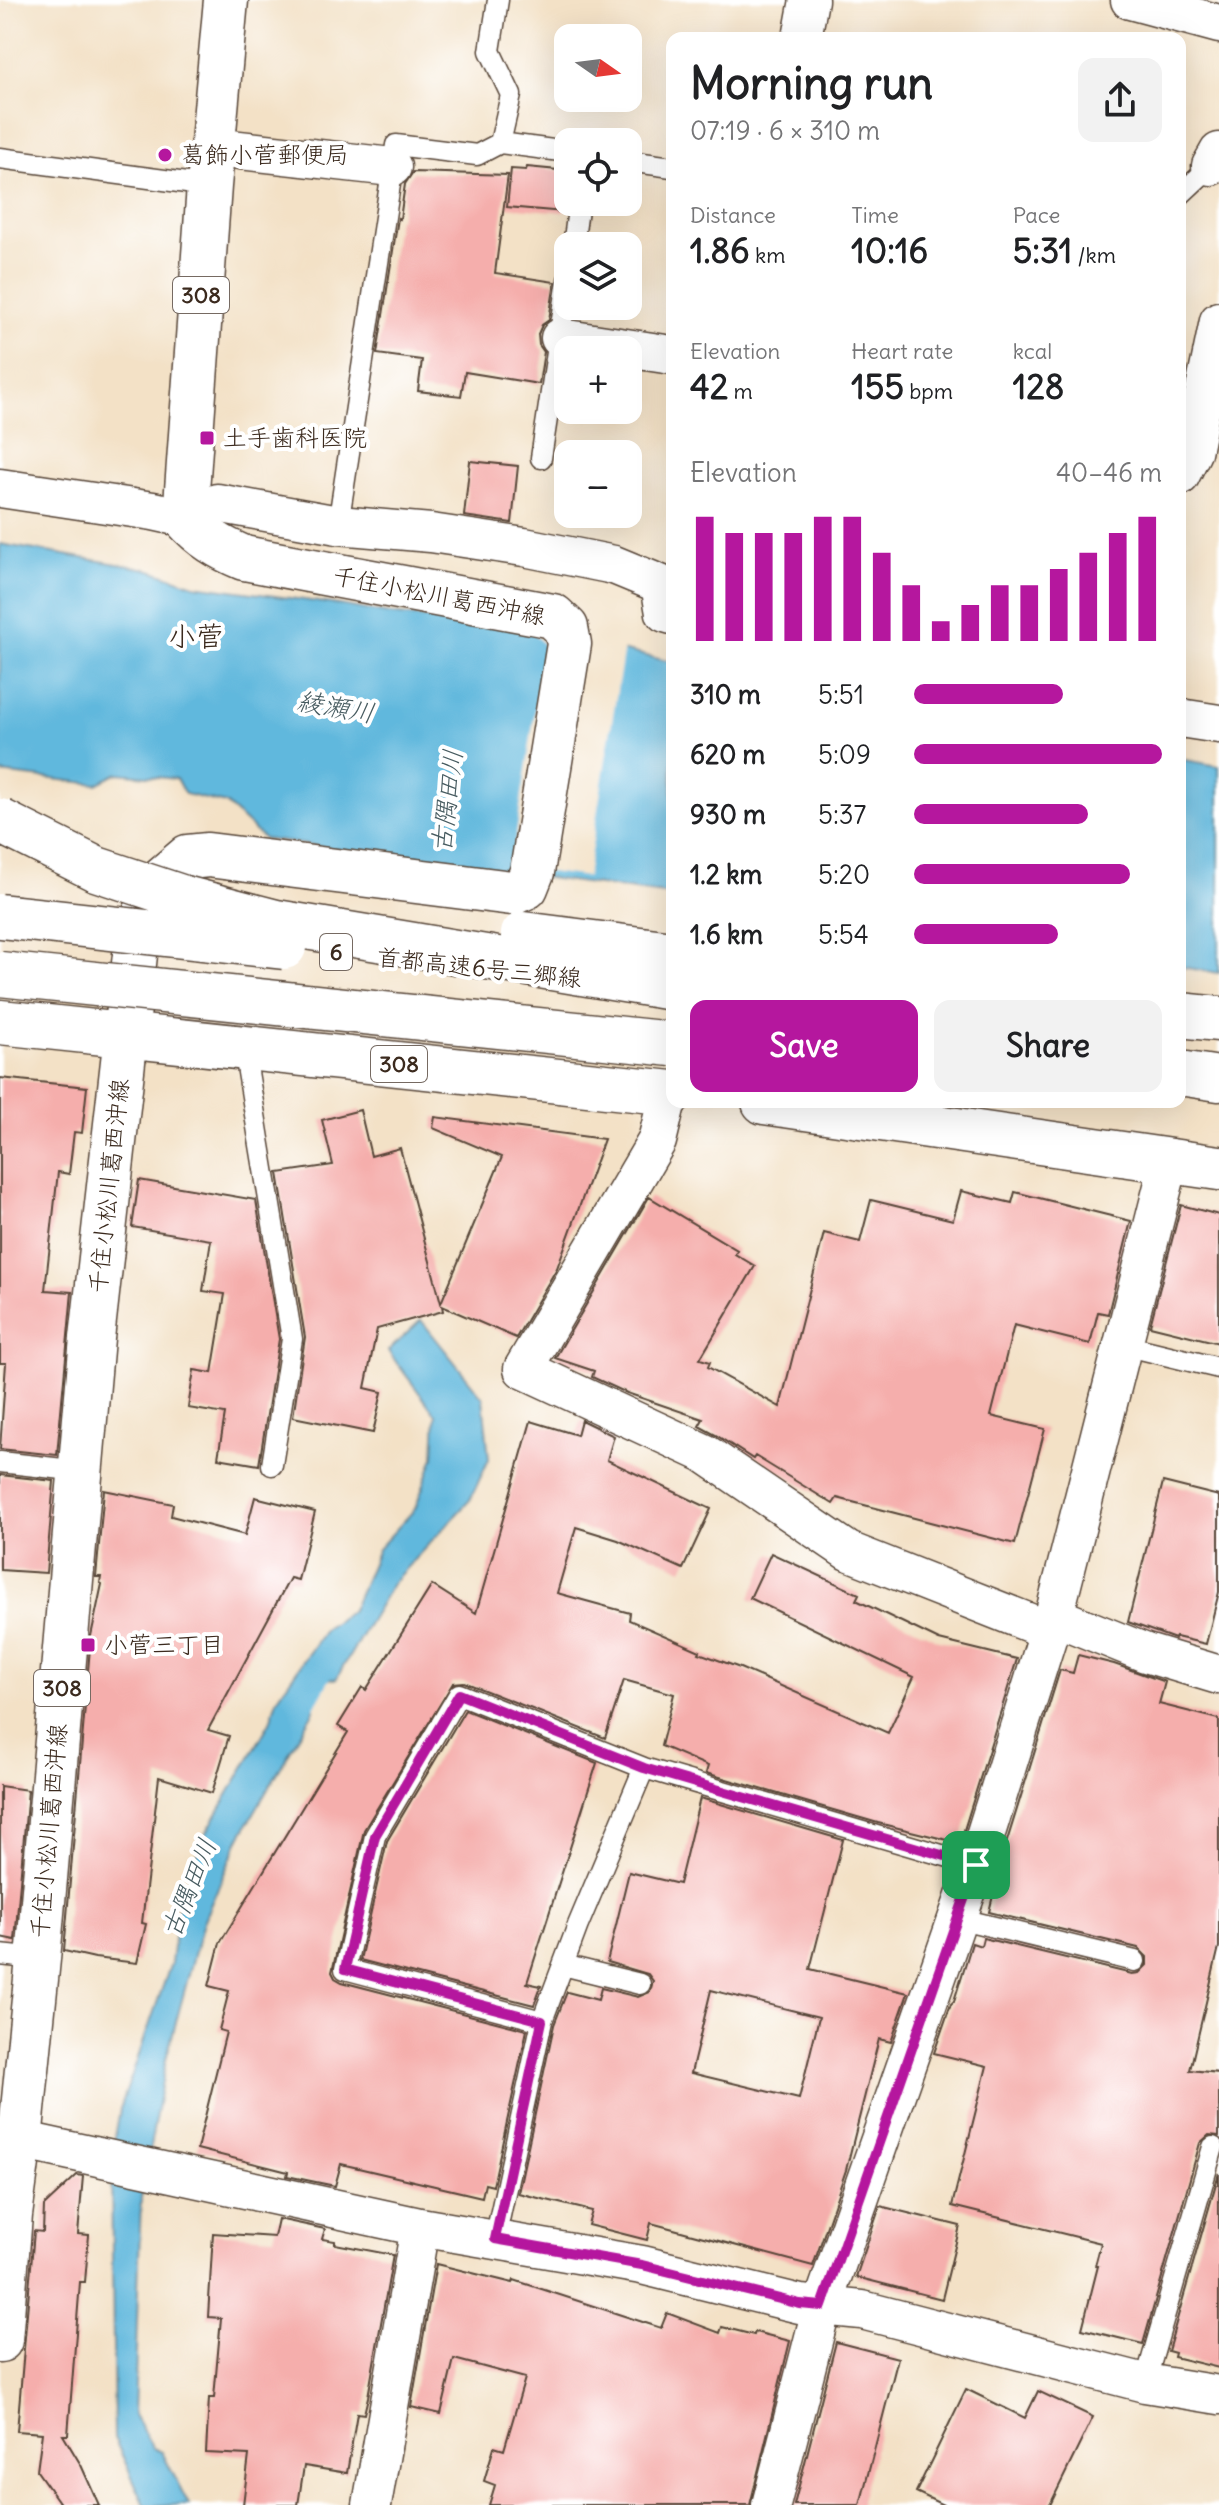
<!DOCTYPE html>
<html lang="en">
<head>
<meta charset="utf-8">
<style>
  :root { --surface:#fff; --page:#f2f2f2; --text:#202124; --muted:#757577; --accent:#b5179e }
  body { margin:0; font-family:Delius,"Klee One",sans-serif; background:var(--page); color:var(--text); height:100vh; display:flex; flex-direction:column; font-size:30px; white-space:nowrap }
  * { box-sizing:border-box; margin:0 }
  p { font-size:26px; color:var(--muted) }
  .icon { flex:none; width:44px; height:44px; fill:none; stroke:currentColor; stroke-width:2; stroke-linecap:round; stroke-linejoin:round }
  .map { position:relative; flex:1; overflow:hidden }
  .details { position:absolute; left:666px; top:32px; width:520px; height:1076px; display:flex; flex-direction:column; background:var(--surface); border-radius:16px; box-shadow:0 8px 32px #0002 }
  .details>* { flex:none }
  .needle { width:52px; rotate:104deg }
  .buttons { position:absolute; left:554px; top:24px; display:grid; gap:16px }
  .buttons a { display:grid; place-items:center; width:88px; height:88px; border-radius:16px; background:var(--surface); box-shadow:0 8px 32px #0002; font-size:40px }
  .pin { position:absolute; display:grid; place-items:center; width:68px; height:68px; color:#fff; margin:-34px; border-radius:16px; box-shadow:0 4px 12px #0006 }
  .round { display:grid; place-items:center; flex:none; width:84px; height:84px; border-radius:16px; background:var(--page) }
  .overview { display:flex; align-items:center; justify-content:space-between; height:136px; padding:0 24px }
  h1 { font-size:44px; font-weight:700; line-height:60px }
  .metrics { display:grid; grid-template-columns:repeat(3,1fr); gap:12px; height:136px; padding:8px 24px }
  .metrics div { display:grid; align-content:center }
  .metrics b { font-size:34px; font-weight:700 }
  .metrics small { font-size:22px; font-weight:400 }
  .metrics p { font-size:22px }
  .chart { height:224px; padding:16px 24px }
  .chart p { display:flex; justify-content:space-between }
  .chart svg { width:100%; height:144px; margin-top:8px; stroke:var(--accent); stroke-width:6 }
  .action { display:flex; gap:16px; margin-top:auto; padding:16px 24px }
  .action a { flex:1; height:92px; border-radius:16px; background:var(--accent); color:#fff; font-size:32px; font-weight:700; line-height:92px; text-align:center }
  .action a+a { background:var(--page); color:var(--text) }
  ul { padding:0 24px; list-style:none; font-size:26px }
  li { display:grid; grid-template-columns:128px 96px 1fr; align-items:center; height:60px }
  li i { height:20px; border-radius:10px; background:var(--accent) }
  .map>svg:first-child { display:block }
</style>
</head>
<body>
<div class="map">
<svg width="1219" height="2505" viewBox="0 0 1219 2505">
  <rect width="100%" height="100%" fill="#fff"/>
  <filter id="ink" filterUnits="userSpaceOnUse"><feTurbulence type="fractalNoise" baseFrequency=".0125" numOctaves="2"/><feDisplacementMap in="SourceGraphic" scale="16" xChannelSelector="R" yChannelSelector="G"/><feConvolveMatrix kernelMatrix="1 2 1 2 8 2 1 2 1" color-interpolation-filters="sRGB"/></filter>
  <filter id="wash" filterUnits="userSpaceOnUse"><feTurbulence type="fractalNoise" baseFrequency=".006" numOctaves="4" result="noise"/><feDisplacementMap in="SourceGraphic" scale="32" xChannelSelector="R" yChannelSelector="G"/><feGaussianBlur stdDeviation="1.8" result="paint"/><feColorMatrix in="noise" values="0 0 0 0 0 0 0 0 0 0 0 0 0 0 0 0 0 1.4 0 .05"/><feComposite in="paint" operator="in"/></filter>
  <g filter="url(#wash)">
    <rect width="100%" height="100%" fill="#f3e1c6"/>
    <!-- water -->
    <path fill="#60b8dd" stroke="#4e717e" stroke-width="2" d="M0,544L147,569L195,585L340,605L390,614L540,631L672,662V895L264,839L226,804L185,794L176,779L118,773L97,784L0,773Z
      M1180,759L1219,766V973L1180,967Z
      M421,1320L483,1398L489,1459L470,1500L393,1582L336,1679L322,1678L311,1698L314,1710L240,1837L203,1922L166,2059L141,2197L134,2415L153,2448L162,2452L189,2505H145L114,2438L111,2160L120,2109L171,1963L178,1907L205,1835L270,1722L277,1699L325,1629L352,1610L378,1549L415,1509L434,1457L436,1415L388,1351Z"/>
    <!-- pier -->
    <path fill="#f3e1c6" d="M533,633L603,642L624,647L587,877L511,867L545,646Z"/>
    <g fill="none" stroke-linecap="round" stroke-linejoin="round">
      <!-- stream -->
      <path stroke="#60b8dd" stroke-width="14" d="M303,1713L328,1668"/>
    </g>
    <g id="blocks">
      <!-- building -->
      <path fill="#f5aeac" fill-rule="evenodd" d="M527,167L568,171V196L564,212L507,207L511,169L526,170Z
        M413,172L508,175L495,273L555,282L549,320L542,325L538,334L539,345L544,352L539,384L465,372L461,396L418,391L422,360L377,354L398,218L400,219L405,184Z
        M470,461L518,466L512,523L464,516Z
        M0,1078L87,1087L82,1133L74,1132L69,1174L58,1172L45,1290L72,1292L57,1455L0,1449L6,1363H0Z
        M360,1110L371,1156L400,1148L441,1303L502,1157L433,1128L435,1117L604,1139L557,1268L516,1338L442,1306L443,1311L377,1329L365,1388L382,1392L373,1433L293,1417L305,1337L278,1173L333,1165L322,1120Z
        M139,1180L256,1200L279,1339L259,1465L218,1458L225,1414L188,1408L194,1370L212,1373L225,1294L203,1291L211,1240L132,1227Z
        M961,1191L1012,1203L1015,1192L1131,1221L1108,1314L1098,1312L1090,1344L1014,1325L991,1416L1045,1429L1015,1544L837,1498L833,1504L755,1456L753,1459L716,1435L699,1426L703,1419L627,1393L592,1377L594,1371L555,1358L649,1197L737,1250L735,1254L755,1266L700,1359L710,1362L708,1367L780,1407L824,1233L860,1242L871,1200L953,1220Z
        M1181,1205L1219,1215V1343L1150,1326Z
        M581,1420L614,1436L607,1460L711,1509L683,1569L618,1540L576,1527L557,1593L630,1613L629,1620L700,1651L699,1653L740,1668L888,1733L914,1677L750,1598L771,1553L859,1594L856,1600L939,1640L1017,1659L960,1843L878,1823L706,1773L708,1766L661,1746L674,1694L624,1680L605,1738L464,1682L453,1683L364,1830L332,1972L335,1978L342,1982L527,2030L493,2186L485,2184L482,2197L341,2164L335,2186L287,2176L288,2172L197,2149L226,2032L219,2030L229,1991L209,1986L220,1943L348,1732L338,1726L362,1687L366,1690L432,1585L476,1613L531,1421L577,1435Z
        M0,1475L54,1481L46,1573L0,1570Z
        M1163,1482L1219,1496V1592L1206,1644L1176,1637L1175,1639L1128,1622Z
        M104,1490L173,1504L171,1516L245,1535L255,1497L315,1512L298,1580L290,1578L208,1730L229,1736L212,1793L159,1777L142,1923L146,1924L137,1963L95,1958L64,1951L91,1636L102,1584L100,1583L101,1577H96Z
        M1078,1655L1114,1664L1165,1682L1159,1704L1219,1719V1947L1190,2070L1219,2073V2136L1209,2135L1200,2143L1143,2344L1082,2329L1098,2266H1095L1101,2243L952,2206L987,2066L934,2053L951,2004L954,2001L972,1943L981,1946L983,1938L1132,1974L1139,1973L1147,1965V1957L1138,1948L989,1912L1003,1854L1060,1670L1073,1673Z
        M465,1710L597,1763L527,1983L541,1986L534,2005L360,1960L387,1841Z
        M0,1786L28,1790L15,1940L0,1937Z
        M700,1798L843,1840L810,1969L908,1993L891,2042L879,2039L846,2170L813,2266L651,2223L647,2240L588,2225L592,2211L518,2193L554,2025L567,1992L598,2000L601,1988L638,1997L650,1992L653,1981L648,1974L607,1962L629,1872L679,1884ZM711,1990L819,2017L799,2099L691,2073Z
        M1219,2173V2368L1174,2357L1175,2353L1168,2351Z
        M77,2175L83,2176L78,2234L89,2235L85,2282H80L68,2435H63L81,2465L99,2505H61L37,2471L42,2433L17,2431L34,2231L43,2232L44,2206Z
        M880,2206L960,2226L942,2299L856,2277Z
        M278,2219L325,2229L322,2239L335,2241V2244L393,2255L368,2397L364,2414L357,2413L347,2473L304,2466L298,2505H243L249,2455L206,2453L209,2398H214L221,2318L208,2317L213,2233L274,2237Z
        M436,2264L513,2283L514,2280L661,2328L667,2313L720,2333L722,2327L754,2335L755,2332L790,2341L750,2505H489L495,2485L484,2481L494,2447L504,2450L525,2378L454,2359L441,2414L411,2407Z
        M836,2342L898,2358L860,2505H794Z
        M966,2389L1025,2418L1038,2391L1093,2417L1050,2505H943L916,2492Z"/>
    </g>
  </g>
  <g filter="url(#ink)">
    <use href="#blocks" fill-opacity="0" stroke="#574537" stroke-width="2"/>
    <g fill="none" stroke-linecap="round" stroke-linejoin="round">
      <!-- service casing -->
      <g stroke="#574537" stroke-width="23">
        <path id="service" d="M500,143L568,152
          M0,158L209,186
          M628,161L672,167
          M1180,195L1211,166
          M573,246L579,202
          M541,458L568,280
          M338,525L396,145L477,155L500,143L511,95L490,51L498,0
          M244,1048L292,1339L272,1465
          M1124,1345L1219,1368
          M0,1462L81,1471
          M957,1918L1135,1961
          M0,1955L38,1959
          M563,1965L640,1984
          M542,2021L345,1969L375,1836L459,1694L644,1768L976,1865
          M495,2239L542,2021L578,1925L644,1768
          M1145,2383L1213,2147"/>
      </g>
      <!-- minor casing -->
      <g stroke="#574537" stroke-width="41">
        <path id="minor" d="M1130,0L1219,24
          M802,38L809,0
          M213,147L392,167
          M1211,166L1219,152
          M560,338L672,355
          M1180,476L1192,452L1219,321
          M0,488L153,511L185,518L217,503L338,525L431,533L524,547L614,565L660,584L665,613L672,615
          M1180,718L1219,724
          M669,1092L657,1141L523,1369L704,1453L848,1551L1050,1631
          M1054,1616L1146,1653L1219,1675
          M20,2140L420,2227L642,2265L800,2304L862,2310L1145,2383L1219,2395
          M372,2505L420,2227
          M771,2505L822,2306L976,1865L1054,1616L1170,1159"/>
      </g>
      <!-- primary casing -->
      <g stroke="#574537" stroke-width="47">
        <path id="primary" d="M0,1022L672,1093
          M764,1102L1219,1168
          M0,2340L10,2215L20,2140L38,1959L92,1338L138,928L162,879L188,857L208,855L512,893L526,887L532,872L569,644L566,628L553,616L244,558C220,548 202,537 185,518L209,186L226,0"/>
      </g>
      <!-- motorway casing -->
      <g stroke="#574537" stroke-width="47">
        <path id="motorway" d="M1180,1015L1219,1019
          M1180,1073L1219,1079"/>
      </g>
      <!-- service -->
      <use href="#service" stroke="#fff" stroke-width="20"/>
      <!-- minor -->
      <use href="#minor" stroke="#fff" stroke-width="38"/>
      <!-- primary -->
      <use href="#primary" stroke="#fff" stroke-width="44"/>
      <!-- motorway -->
      <use href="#motorway" stroke="#fff" stroke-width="44"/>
      <!-- motorway-bridge casing -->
      <g stroke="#574537" stroke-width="47" stroke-linecap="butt">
        <path id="motorway-bridge" d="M0,821L96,869L184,898L276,922L672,988
          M0,916L284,947
          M523,934L672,953
          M0,974L672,1044"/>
      </g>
      <!-- motorway-bridge -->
      <use href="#motorway-bridge" stroke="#fff" stroke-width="44"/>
    </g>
  </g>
  <g fill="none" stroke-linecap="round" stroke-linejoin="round" filter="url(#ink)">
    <!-- route casing -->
    <g stroke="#fff" stroke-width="16">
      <path id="route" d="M459,1694L644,1768L976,1865L822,2306L800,2304L642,2265L495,2239L542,2021L345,1969L375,1836Z"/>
    </g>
    <!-- route -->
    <use href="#route" stroke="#b5179e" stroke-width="10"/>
  </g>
  <!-- markers -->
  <g fill="#b5179e" stroke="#fff" stroke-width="3">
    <circle cx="165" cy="155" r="8"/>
    <rect x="199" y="430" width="16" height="16" rx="4"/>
    <rect x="80" y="1637" width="16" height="16" rx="4"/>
  </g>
  <g text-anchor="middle" stroke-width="8" stroke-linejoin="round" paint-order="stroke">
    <!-- shield labels -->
    <g fill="#fff" stroke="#766a62" stroke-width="2">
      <rect x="173" y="277" width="56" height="36" rx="6"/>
      <rect x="320" y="934" width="32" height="36" rx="6"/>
      <rect x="371" y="1046" width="56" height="36" rx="6"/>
      <rect x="34" y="1670" width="56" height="36" rx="6"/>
    </g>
    <g font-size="22" font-weight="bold" fill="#3b2a1e">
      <text x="201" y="303">308</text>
      <text x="336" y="960">6</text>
      <text x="399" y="1072">308</text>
      <text x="62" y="1696">308</text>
    </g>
    <!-- poi labels -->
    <g font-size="24" fill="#3b2a1e" stroke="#fff" text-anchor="start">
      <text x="181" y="163">葛飾小菅郵便局</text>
      <text x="223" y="446">土手歯科医院</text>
      <text x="104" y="1653">小菅三丁目</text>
    </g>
    <!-- street labels -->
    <g font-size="24" fill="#3b2a1e" stroke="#fff">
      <text transform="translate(439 596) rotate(11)" y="8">千住小松川葛西沖線</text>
      <text transform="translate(479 968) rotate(6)" y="8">首都高速6号三郷線</text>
      <text transform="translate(109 1186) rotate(-84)" y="8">千住小松川葛西沖線</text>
      <text transform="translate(49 1831) rotate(-85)" y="8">千住小松川葛西沖線</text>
    </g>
    <!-- water labels -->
    <g font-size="26" font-style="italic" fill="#485c61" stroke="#fff">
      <text transform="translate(336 707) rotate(10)" y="9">綾瀬川</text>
      <text transform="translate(447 801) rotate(-83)" y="9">古隅田川</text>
      <text transform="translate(189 1888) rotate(-68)" y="9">古隅田川</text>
    </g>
    <!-- quarter labels -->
    <g font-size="28" fill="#3b2a1e" stroke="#fff">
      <text x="196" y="646">小菅</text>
    </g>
  </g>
</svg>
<div class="buttons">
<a><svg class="needle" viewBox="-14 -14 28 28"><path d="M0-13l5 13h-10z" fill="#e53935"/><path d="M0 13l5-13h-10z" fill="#757577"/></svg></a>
<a><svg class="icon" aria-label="locate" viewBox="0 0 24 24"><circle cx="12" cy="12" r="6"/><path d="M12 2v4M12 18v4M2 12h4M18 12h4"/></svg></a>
<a><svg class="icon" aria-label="layers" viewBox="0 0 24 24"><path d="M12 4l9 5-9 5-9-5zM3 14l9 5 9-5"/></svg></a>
<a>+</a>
<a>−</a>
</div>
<div class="pin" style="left:976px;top:1865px;background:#1e9e55"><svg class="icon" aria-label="arrive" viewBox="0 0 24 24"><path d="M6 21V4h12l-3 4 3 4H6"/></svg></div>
<section class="details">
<div class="overview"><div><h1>Morning run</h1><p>07:19 · 6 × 310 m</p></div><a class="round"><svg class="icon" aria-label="share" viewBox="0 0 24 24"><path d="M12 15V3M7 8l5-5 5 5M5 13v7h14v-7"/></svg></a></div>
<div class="metrics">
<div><p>Distance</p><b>1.86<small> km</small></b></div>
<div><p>Time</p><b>10:16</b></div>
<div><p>Pace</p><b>5:31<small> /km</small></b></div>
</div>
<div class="metrics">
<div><p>Elevation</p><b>42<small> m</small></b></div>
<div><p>Heart rate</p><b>155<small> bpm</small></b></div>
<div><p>kcal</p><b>128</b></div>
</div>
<div class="chart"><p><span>Elevation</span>40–46 m</p>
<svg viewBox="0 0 160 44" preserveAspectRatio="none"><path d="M5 44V6M15 44V11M25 44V11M35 44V11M45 44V6M55 44V6M65 44V17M75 44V27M85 44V38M95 44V33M105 44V27M115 44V27M125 44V22M135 44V17M145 44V11M155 44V6"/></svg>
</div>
<ul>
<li><b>310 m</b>5:51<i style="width:60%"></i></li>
<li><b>620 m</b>5:09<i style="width:100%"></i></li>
<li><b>930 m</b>5:37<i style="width:70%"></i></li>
<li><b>1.2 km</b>5:20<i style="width:87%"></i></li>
<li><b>1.6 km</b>5:54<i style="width:58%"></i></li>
</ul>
<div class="action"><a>Save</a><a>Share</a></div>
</section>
</div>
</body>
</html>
